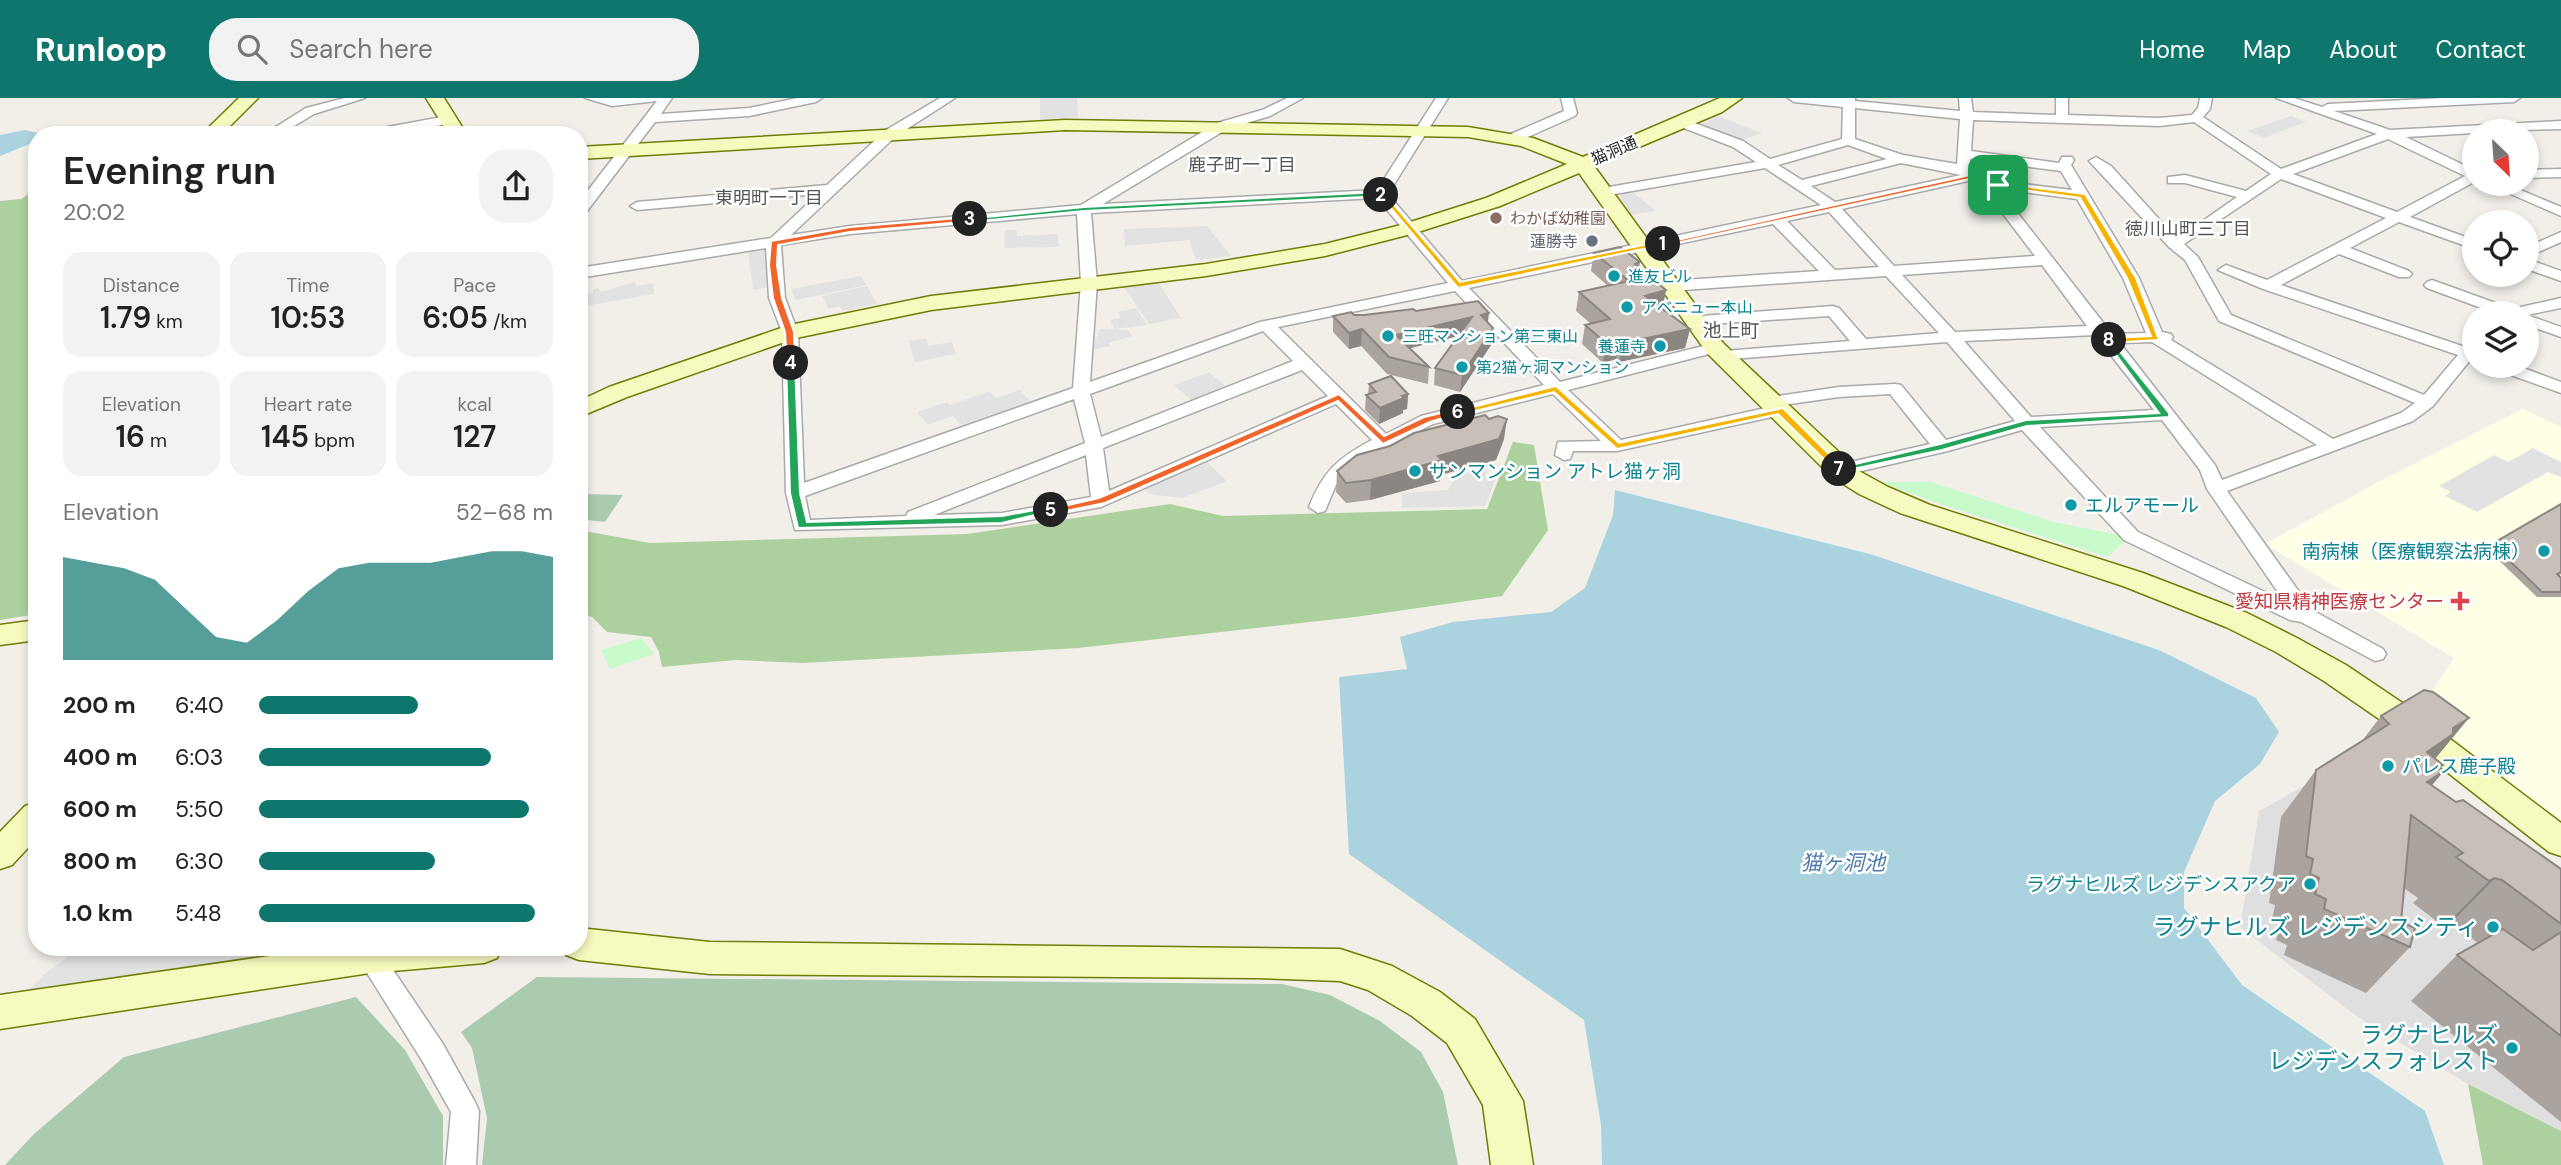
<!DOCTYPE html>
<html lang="en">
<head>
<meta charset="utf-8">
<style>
  :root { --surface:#fff; --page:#f2f2f2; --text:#222; --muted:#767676; --accent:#0f766e }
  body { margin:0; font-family:"DM Sans","Noto Sans JP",sans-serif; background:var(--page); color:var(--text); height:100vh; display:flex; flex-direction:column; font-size:26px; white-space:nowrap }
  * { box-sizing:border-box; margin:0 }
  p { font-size:23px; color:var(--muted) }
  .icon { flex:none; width:38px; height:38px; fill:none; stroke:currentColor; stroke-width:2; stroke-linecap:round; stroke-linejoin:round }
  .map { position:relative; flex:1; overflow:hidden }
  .sheet { position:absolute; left:28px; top:28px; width:560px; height:830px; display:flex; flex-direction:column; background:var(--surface); border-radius:28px; box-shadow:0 4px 10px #0003 }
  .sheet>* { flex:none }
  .needle { width:46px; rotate:155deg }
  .fabs { position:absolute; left:2462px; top:21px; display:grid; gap:14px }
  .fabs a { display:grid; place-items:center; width:77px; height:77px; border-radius:50%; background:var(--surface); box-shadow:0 4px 10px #0003; font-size:35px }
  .pin { position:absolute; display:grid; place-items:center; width:60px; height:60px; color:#fff; margin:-30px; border-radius:14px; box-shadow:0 4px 10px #0006 }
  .km { position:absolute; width:35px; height:35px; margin:-18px; border-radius:50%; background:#222; color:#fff; font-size:19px; line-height:35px; text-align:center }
  .round { display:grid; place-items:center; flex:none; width:74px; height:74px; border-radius:28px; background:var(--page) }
  .summary { display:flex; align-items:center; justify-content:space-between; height:119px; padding:0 35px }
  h1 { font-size:38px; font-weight:600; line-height:52px }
  .metrics { display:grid; grid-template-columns:repeat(3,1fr); gap:10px; height:119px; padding:7px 35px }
  .metrics div { display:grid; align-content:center; border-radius:18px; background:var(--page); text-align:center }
  .metrics b { font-size:30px; font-weight:600 }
  .metrics small { font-size:19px; font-weight:400 }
  .metrics p { font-size:19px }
  .chart { height:196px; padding:14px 35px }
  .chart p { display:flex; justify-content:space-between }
  .chart svg { width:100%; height:126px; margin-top:7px; fill:var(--accent); opacity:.7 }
  ul { padding:0 35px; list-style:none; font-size:23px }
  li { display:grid; grid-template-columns:112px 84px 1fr; align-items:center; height:52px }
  li i { height:18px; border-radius:9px; background:var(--accent) }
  header { display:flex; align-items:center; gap:42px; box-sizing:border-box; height:98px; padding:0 35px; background:var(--accent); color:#fff }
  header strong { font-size:33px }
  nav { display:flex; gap:38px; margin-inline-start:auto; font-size:24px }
  .search { width:490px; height:63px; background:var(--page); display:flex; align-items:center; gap:18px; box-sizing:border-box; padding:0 24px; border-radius:28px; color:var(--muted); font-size:26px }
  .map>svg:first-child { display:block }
</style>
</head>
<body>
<header>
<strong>Runloop</strong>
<div class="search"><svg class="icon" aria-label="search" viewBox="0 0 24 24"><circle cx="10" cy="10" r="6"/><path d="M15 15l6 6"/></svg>Search here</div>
<nav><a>Home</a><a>Map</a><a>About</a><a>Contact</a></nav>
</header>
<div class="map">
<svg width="2561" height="1067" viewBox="0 0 2561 1067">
  <rect width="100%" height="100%" fill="#f2efe9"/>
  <!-- residential -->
  <path fill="#e0dfdf" d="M2337,670L2561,827V1033L2468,986L2355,917L2240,829L2259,713Z"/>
  <!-- education -->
  <path fill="#ffffe5" d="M2523,311L2561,329V729L2415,619L2454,560L2265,446L2384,381Z"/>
  <!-- forest -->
  <path fill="#add19e" d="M37,90V516L0,522V103L21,101Z
    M1513,344L1534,347L1548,432L1502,498L1355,519L1078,550L803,565L735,562L662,569L659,554L651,539L607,534L592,519L579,515V432L650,445L967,436L1170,406L1223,418L1487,411Z
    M2468,986L2561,1033V1067H2483Z"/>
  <!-- cemetery -->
  <path fill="#aacbaf" d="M584,396L623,397L605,424L579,421V398Z
    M537,879L1282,886L1330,897L1380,923L1421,954L1443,994L1458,1067H482L487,1020L472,950L461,934Z
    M356,899L405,952L443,1018V1067H5L34,1036L124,959Z"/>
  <!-- park -->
  <path fill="#c8facc" d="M1880,384H1931L2053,424L2130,439L2107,459L1943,407Z
    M642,540L654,556L610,571L601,552Z"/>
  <!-- parking -->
  <path fill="#e2e2e2" d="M1040,0H1077L1078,19L1040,21Z
    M1718,18L1762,35L1738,44L1699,28Z
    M2291,18L2306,24L2264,40L2247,33Z
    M1630,92L1656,113L1631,117L1618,95Z
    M1207,128L1231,158L1196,162L1189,142L1125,148L1124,131Z
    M1005,132H1017V138L1057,136L1059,149L1005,150Z
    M759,149L765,150L766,172L756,174L767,173L769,189L753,192L748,151Z
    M861,178L866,187L796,202L791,191Z
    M635,184L636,188L653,185L654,196L579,209V198L593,195V191L599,190L600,194Z
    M1158,184L1181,220L1149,226L1123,188Z
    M867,188L877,206L843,213L840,208L829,211L822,198Z
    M1136,210L1147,227L1114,231L1110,222L1121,220L1118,214Z
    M1100,231L1128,232L1132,238L1109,245L1110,248L1092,252Z
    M926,240L928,248L952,244L956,256L915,264L909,243Z
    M1209,274L1226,289L1191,302L1174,287Z
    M1020,292L1030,303L961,327L953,318L928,327L917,314L947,304L950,307L990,293L996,300Z
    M2533,350L2561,364V379L2548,374L2477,414L2445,398L2451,394L2439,388L2494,357L2508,364Z
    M1206,363L1227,383L1183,400L1149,396L1141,387Z
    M1473,370L1487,373L1485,378L1496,380L1485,408L1402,410V395L1448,392L1459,373L1470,375Z
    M81,849H275L269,862L10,912L43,877Z"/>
  <!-- water -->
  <path fill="#aad3df" d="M25,32L42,36L37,37V43L0,58V37Z
    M1615,392L1870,456L2159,552L2256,600L2279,634L2260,666L2215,703L2184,774V810L2242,887L2425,1013L2444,1067H1602L1601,1027L1584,922L1349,756L1339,579L1407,571L1400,539L1453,524L1551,514L1585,490L1613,417Z"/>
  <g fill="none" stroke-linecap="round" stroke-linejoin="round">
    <!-- street casing -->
    <g stroke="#a9a9a9" stroke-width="3">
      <path id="street" d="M345,0H365L314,16L279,37H263L306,10Z
        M585,0H672L661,16L749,10L798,0H822L816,4L749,18L655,24L584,117L579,118V104L657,3L612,8Z
        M940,0H955L896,38L791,137L850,128L1081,107L1217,25L1262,12L1287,0H1303L1270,18L1227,31L1103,106L1377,92L1436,0H1448L1388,96L1462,183L1821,107L1765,70L1603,98L1596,94L1603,90L1756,64L1733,49L1676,27L1675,24L1681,20L1743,43L1770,61L1842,41L1843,9L1794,4L1788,0H1855V3L1960,13L1959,0H1971L1973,14L2056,17V0H2068V17L2159,20L2192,17L2198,10L2200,0H2212L2210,11L2203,19L2281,71L2377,36L2276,0H2294L2322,9L2328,6L2445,0H2520L2514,4L2334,13L2390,32L2561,23V31L2474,33V35L2406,39L2474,72V84L2410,119L2474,142V151L2399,124L2350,150L2409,173L2412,176L2409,179H2399L2339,156L2281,187L2465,249L2474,244V262L2471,261L2433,308L2413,323L2227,393L2312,512L2383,551L2386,556L2383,561L2375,563L2301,524L2290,522L2124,442L2022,332L1948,353L1840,378L1833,376L1831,372L1833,368L1930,346L1890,296L1839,299L1783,307L1789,312L1786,316L1617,353H1573L1570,361L1564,362L1555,357L1558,344L1601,343L1553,296L1433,326L1361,362L1336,387L1325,413L1318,415L1309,409C1323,373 1338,360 1372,342L1336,306L1101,409L1002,427L795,432L786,395L782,234L769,200L766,150L579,180V170L771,140L818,96L637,112L630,108L637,104L827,87L886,32ZM1855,10L1960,21L1957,66L1903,57L1855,41ZM1973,22L2159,28L2194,24L2271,76L2246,93L2185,77L2168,79V85H2185L2237,99L2177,141L2111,68L2096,59L2089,63L2169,149L2185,162L2219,223L2415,305L2401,315L2333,341L2171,242L2173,239L2171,236L2162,234L2139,180L2071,67L2074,62L2072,59H2062L2059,65L1971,53ZM2388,41L2465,78L2397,114L2293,76ZM1848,47L1887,61L1802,82L1778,67ZM1970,61L2061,73L2072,92L1998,83L1992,84L1970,70ZM1901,65L1961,77L1835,104L1811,88ZM2281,81L2386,120L2267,182L2226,167L2218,172L2263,191L2458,257L2424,297L2231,217L2198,159L2184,146ZM1968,83L1985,92L2035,158L1894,168L1842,111ZM1999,91L2077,101L2123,180L2146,235L2112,236ZM1377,100L1448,185L1260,224L1090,284L1097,185L1091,115ZM1829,114L1879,169L1835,172L1787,123ZM1077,116L1081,185L1073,290L804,385L798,234L785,200L781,147L850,136ZM1773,126L1819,173L1669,183L1661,188L1669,193L1886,178L1939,235L1866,241L1839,210L1833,208L1688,219L1686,222L1688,225L1694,227L1829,218L1850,243L1725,253L1717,258L1719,262L1947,244L2015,323L1946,342L1901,287L1895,286L1839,289L1771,299L1762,304L1770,309L1621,342L1568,292L1721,253L1723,250L1721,247L1715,245L1560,284L1469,190ZM2042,167L2087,228L1955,234L1902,177ZM1455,193L1544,287L1421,318L1386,336L1278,229ZM1263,233L1293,263L1101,339L1090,296ZM2095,237L2154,312L2031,319L1964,243ZM2152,244L2317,347L2222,382L2215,367L2120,245ZM1302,272L1328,298L1109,393L1103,350ZM1074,301L1085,345L908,414L906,418L810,422L805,398ZM2162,322L2200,372L2207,391L2284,503L2138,434L2040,329ZM1086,357L1091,399L1002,415L934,417Z
        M1561,0H1573L1577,15L1575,18L1521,42H1511V36L1564,13Z
        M447,18L453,22L452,25L388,37H360L366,33Z
        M2561,71V79L2527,80V72Z
        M2488,86H2506L2561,109V118Z
        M2561,134V144L2527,159V149Z
        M2527,161L2561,173V183L2527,171Z
        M2432,182L2512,211L2561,200V210L2527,217L2495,215L2427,190L2424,187L2427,184Z
        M2527,217L2561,229V239L2527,227Z
        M2495,268H2518L2561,284V295L2497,272Z
        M373,849L379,851L443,946L475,1004L479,1013L476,1067H446L451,1014L423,964L357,859L361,851Z"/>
    </g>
    <!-- secondary casing -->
    <g stroke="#707d05" stroke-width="3">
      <path id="secondary" d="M239,0H258L221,37H201Z
        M426,0H444L467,37H449Z
        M1720,0H1742L1722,14L1594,68L1723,245L1859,373L1888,389L1930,407L2143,475L2247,515L2297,540L2346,567L2404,606L2561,725V758L2549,754L2382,623L2324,583L2276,554L2226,529L2123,488L1900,415L1859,396L1831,378L1707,255L1579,75L1500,108L1415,135L1325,158L1206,178L931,212L796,240L627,299L579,319V303L609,289L790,227L931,198L1206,166L1325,146L1401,127L1486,100L1567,66L1521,48L1468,39L1065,32L579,61V49L1065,22L1468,29L1533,40L1583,59Z
        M37,522V542L0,547V527Z
        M37,704V740L12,767L0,771V734L25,708Z
        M579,830L710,844L1340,851L1392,868L1440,894L1475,921L1523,1003L1533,1067H1491L1483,1007L1447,945L1412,918L1368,892L1340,883L1256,880L710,876L579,862L566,857L562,849H579Z
        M331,849H502L497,860L484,865L370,875L0,931V897Z"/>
    </g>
    <!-- street -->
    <use href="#street" fill="#fff" fill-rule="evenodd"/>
    <!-- secondary -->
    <use href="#secondary" fill="#f7fabf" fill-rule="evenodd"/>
  </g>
  <!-- wall -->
  <path fill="#aba49e" d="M1594,155L1640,164L1639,170L1666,192L1662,211L1690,231L1685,250L1619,264L1616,261L1603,265L1582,246L1585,227L1591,226L1576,213L1579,194L1608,188L1591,173Z
    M1416,213L1488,225L1491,247L1460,294L1434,287L1435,270L1458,238L1410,250L1429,269L1428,286L1387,276L1361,248L1349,251L1333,234V218L1364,217Z
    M1369,286L1408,296L1407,311L1403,312V315L1379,326L1365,312L1366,297L1368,296Z
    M1504,341L1496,362L1440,377V383L1370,402L1346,405L1336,394L1337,373Z
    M2561,406V476L2559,478L2561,480V499H2537L2487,451L2492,446Z
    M2381,618L2435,660L2439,671L2444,673L2432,687L2456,704L2561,771V1024L2411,903L2457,857L2478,845L2456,829L2450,826L2444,829L2413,805L2418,800L2404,790L2401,824L2410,849L2366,895L2284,857L2287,847L2276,842L2281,826L2272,822L2275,807L2269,805L2281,719L2316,672L2361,644Z"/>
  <!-- shaded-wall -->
  <path fill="#8b8681" d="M1666,192L1662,211L1645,198Z
    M1489,215L1487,231L1481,217Z
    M1472,219L1470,235L1395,254L1396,237Z
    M1493,230L1491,247L1460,294L1462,277Z
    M1362,231L1361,248L1349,251V235Z
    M1690,231L1685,250L1619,264L1623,245Z
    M1620,242L1616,261L1603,265L1606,245Z
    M1408,296L1407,311L1403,312V315L1379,326L1380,310L1402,298Z
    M1507,321L1504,341L1496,362L1440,377V383L1370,402L1371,382Z
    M2469,620L2430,667L2427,654L2453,630Z
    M2443,667L2429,683L2444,673L2403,720L2387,731L2438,670Z
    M2495,780L2450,826L2444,829L2489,783Z"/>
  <!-- building -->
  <path fill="#c7bfb8" stroke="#8b8681" stroke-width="2" d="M1620,149L1640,164L1635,166L1666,192L1645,198L1690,231L1623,245L1620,242L1606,245L1585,227L1610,221L1579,194L1629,183L1594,155Z
    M1478,203L1489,215L1481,217L1493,230L1462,277L1435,270L1472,219L1396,237L1429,269L1389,259L1362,231L1349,235L1333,218L1351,214L1354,217H1364L1413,211L1416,213Z
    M1391,278L1408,296L1402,298L1404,300L1380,310L1366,297L1376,294L1369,286Z
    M1485,317L1489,321L1498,318L1507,321L1499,341L1438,358L1442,362L1371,382L1346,385L1337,373L1357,357L1390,348L1414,335Z
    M2561,406V474L2557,476L2561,480V494H2542L2492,446Z
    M2424,592L2433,594L2469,620L2453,630V636L2427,654L2443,667L2438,670L2444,673L2427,684L2456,704L2463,702L2561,771V826L2502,782L2495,780L2489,783L2456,759L2463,755L2411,717L2401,824L2415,830L2410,849L2324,811L2326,801L2315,796L2319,780L2310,776L2313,761L2306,758L2316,672L2389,626L2381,618Z
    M2503,831L2533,852L2561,834V938L2457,857Z"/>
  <!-- split-1 -->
  <path fill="#f0652b" stroke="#fff" stroke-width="2" d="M1970,77L1991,86L2002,87L1990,91L1969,81L1663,148L1659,146Z"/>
  <!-- split-2 -->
  <path fill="#f5b400" stroke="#fff" stroke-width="2" d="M1378,95H1384L1460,184L1663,143L1667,146L1458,190Z"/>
  <!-- split-3 -->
  <path fill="#22a559" stroke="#fff" stroke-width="2" d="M1381,94L1384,98L1084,113L970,124L967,121L1084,109Z"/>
  <!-- split-4 -->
  <path fill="#f0652b" stroke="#fff" stroke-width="2" d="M970,119L973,123L850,134L778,147L777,167L782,200L794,234L795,265L787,267L785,234L773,200L769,167L771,143L850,129Z"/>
  <!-- split-5 -->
  <path fill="#22a559" stroke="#fff" stroke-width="2" d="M791,262L795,265L800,395L807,424L1002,418L1051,409L1056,412L1002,425L798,430L790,395L786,265Z"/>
  <!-- split-6 -->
  <path fill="#f0652b" stroke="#fff" stroke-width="2" d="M1339,296L1384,338L1424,319L1458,311L1463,314L1430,324L1383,346L1338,303L1105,405L1051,416L1046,412L1099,400Z"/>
  <!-- split-7 -->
  <path fill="#f5b400" stroke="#fff" stroke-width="2" d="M1556,288L1619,345L1783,310L1844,371L1836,373L1778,316L1617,351L1554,294L1458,317L1453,314Z"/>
  <!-- split-8 -->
  <path fill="#22a559" stroke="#fff" stroke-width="2" d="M2109,240L2169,315V319L2027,328L1942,352L1839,374L1834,371L1940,346L2026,322L2159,315L2105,242Z"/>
  <!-- split-9 -->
  <path fill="#f5b400" stroke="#fff" stroke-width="2" d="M1998,85L2085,96L2136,180L2159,242L2109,245L2105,242L2109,240L2151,238L2127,180L2080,100L1996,88Z"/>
  <!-- markers -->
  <circle fill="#8d6e63" stroke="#fff" stroke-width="2.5" cx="1496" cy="120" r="7"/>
  <circle fill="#6b7280" stroke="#fff" stroke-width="2.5" cx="1592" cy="143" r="7"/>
  <g fill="#0f9aa8" stroke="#fff" stroke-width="2.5">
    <circle cx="1614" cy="178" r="7"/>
    <circle cx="1627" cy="209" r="7"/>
    <circle cx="1388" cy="238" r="7"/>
    <circle cx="1660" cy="248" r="7"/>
    <circle cx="1462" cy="269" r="7"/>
    <circle cx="1415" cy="373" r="7"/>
    <circle cx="2071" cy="407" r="7"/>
    <circle cx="2544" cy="453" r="7"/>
    <circle cx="2388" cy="668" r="7"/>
    <circle cx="2310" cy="786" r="7"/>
    <circle cx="2493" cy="829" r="7"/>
    <circle cx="2512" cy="950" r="7"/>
  </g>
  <path fill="#e0444e" stroke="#fff" stroke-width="2.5" d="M2456.5 492.5h7v7h7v7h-7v7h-7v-7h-7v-7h7z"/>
  <g text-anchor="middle" stroke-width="5" stroke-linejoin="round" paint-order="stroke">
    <!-- far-street labels -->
    <g font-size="16" fill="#222" stroke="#fff">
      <text transform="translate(1614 52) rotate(-23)" y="6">猫洞通</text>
    </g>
    <!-- far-education labels -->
    <g font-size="16" fill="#785e54" stroke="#fff" text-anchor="start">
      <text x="1510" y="126">わかば幼稚園</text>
    </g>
    <!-- far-worship labels -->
    <g font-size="16" fill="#5b616d" stroke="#fff" text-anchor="end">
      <text x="1578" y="149">蓮勝寺</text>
    </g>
    <!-- far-culture labels -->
    <g font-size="16" fill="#0d838f" stroke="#fff" text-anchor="start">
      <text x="1628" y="184">進友ビル</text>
      <text x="1641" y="215">アベニュー本山</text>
      <text x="1402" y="244">三旺マンション第三東山</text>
      <text x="1646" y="254" text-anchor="end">養蓮寺</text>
      <text x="1476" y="275">第2猫ヶ洞マンション</text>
    </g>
    <!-- far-neighbourhood labels -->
    <g font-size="18" fill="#555" stroke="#fff">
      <text x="1242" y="73">鹿子町一丁目</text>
      <text x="769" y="106">東明町一丁目</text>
      <text x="2188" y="137">徳川山町三丁目</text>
    </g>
    <!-- far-quarter labels -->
    <g font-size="19" fill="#555" stroke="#fff">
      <text x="1731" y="239">池上町</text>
    </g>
    <!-- culture labels -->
    <g font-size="19" fill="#0d838f" stroke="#fff" text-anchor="start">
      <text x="1429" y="380">サンマンション アトレ猫ヶ洞</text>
      <text x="2085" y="414">エルアモール</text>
      <text x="2530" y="460" text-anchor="end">南病棟（医療観察法病棟）</text>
      <text x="2402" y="675">パレス鹿子殿</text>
      <text x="2296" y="793" text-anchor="end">ラグナヒルズ レジデンスアクア</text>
    </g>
    <!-- health labels -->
    <g font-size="19" fill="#be3a42" stroke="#fff" text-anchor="end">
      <text x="2444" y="510">愛知県精神医療センター</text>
    </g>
    <!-- water labels -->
    <g font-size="21" font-style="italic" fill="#4a7aab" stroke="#fff">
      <text x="1843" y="772">猫ヶ洞池</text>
    </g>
    <!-- near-culture labels -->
    <g font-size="23" fill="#0d838f" stroke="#fff" text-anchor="end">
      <text x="2479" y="837">ラグナヒルズ レジデンスシティ</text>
      <text x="2498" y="945">ラグナヒルズ<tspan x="2498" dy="26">レジデンスフォレスト</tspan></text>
    </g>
  </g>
</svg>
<div class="fabs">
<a><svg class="needle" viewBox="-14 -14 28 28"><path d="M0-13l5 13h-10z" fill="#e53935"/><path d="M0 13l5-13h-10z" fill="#767676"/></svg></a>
<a><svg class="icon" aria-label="locate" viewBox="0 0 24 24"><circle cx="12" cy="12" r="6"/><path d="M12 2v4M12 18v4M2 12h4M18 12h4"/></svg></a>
<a><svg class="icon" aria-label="layers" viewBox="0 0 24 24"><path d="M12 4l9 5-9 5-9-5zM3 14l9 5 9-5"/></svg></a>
</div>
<div class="pin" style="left:1998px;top:87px;background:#1e9e55"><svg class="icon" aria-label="arrive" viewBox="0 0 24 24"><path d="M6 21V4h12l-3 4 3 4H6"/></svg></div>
<b class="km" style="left:1663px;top:146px">1</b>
<b class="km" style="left:1381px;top:97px">2</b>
<b class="km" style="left:970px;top:121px">3</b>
<b class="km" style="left:791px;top:265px">4</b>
<b class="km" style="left:1051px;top:412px">5</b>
<b class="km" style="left:1458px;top:314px">6</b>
<b class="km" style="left:1839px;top:371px">7</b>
<b class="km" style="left:2109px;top:242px">8</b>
<section class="sheet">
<div class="summary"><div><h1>Evening run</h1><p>20:02</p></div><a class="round"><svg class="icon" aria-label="share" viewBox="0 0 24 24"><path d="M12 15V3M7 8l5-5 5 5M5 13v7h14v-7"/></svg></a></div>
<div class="metrics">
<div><p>Distance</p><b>1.79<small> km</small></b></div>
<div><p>Time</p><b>10:53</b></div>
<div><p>Pace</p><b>6:05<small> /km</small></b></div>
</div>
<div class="metrics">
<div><p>Elevation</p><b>16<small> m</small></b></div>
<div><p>Heart rate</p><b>145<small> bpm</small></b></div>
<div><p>kcal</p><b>127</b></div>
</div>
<div class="chart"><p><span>Elevation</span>52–68 m</p>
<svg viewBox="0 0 160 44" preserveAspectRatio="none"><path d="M0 44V8L10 10L20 12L30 16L40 26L50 36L60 38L70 30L80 20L90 12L100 10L110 10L120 10L130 8L140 6L150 6L160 8V44z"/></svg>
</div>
<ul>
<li><b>200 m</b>6:40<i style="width:54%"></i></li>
<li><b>400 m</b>6:03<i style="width:79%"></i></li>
<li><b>600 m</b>5:50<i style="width:92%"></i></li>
<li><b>800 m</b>6:30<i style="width:60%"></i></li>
<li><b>1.0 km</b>5:48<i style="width:94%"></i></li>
</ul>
</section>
</div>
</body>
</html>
